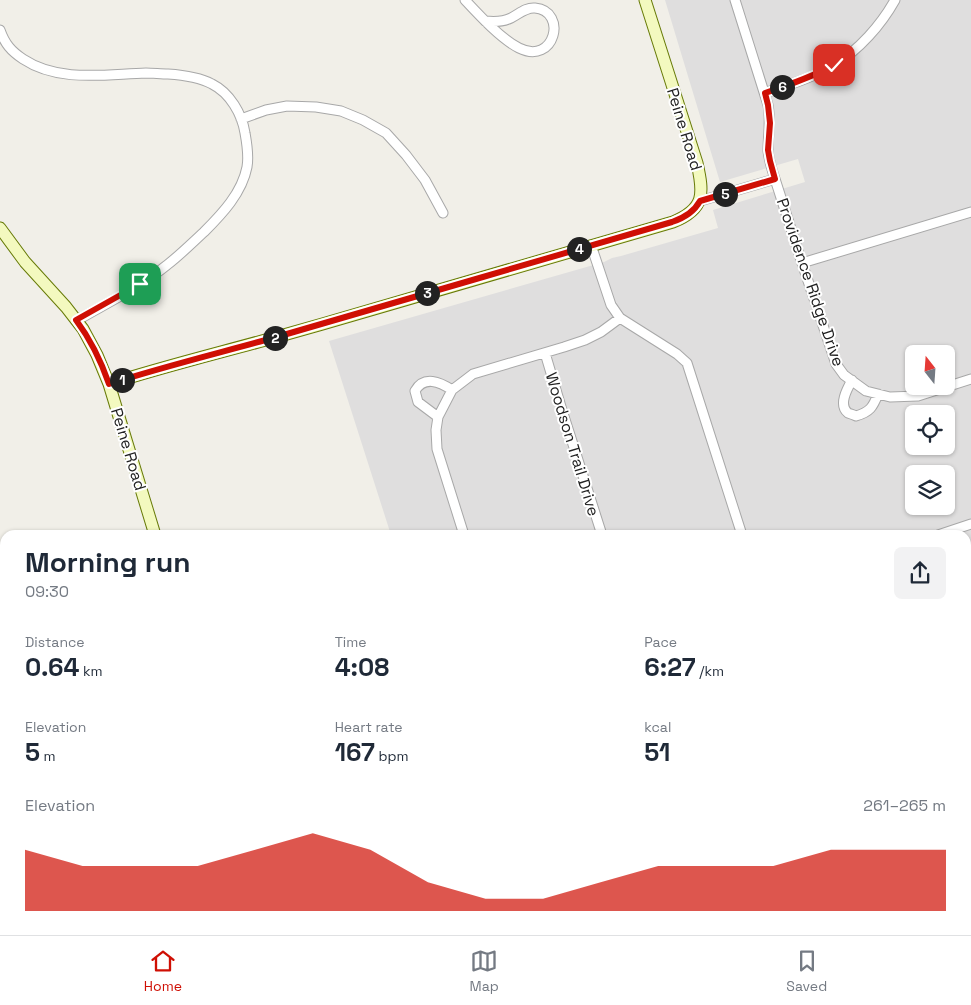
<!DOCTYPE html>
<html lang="en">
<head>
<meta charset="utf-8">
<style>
  :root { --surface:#fff; --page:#f2f2f3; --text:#1f2937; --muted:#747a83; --line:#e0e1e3; --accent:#cf0f04 }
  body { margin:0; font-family:"Space Grotesk",sans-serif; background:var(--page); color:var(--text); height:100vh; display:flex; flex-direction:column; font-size:19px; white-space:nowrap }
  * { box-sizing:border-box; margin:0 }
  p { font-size:16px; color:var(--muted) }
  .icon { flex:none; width:28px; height:28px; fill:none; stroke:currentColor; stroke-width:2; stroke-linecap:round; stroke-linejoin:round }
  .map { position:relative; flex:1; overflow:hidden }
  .panel { position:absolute; left:0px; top:530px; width:971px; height:405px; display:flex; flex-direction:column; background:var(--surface); border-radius:15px 15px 0 0; box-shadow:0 1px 4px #0004 }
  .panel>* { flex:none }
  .needle { width:32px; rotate:343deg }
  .controls { position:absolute; left:905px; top:345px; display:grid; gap:10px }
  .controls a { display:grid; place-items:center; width:50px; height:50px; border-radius:8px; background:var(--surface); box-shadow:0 1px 4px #0004; font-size:25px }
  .pin { position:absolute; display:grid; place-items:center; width:42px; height:42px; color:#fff; margin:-21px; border-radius:10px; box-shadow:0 2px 8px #0006 }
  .km { position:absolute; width:25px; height:25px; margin:-12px; border-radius:50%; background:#222; color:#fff; font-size:14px; line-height:25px; text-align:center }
  .round { display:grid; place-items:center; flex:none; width:52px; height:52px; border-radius:8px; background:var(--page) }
  .headline { display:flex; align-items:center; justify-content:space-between; height:85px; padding:0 25px }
  h1 { font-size:28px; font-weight:800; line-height:38px }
  .figures { display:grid; grid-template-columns:repeat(3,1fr); gap:8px; height:85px; padding:5px 25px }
  .figures div { display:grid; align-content:center }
  .figures b { font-size:25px; font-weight:800 }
  .figures small { font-size:14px; font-weight:400 }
  .figures p { font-size:14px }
  .chart { height:140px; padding:10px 25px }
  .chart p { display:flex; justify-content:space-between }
  .chart svg { width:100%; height:90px; margin-top:5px; fill:var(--accent); opacity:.7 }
  .tabs { display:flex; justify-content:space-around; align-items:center; height:70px; border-top:1px solid var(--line); background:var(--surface); font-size:14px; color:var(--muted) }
  .tabs a { display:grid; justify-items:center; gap:2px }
  .tabs .selected { color:var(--accent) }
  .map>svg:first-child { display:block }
</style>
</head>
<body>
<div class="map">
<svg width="971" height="935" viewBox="0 0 971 935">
  <rect width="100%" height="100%" fill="#f1efe8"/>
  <!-- residential -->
  <path fill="#dfdede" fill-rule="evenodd" d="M665,0H971V935H303L301,930H966V535H391L329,341L604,262L612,258L621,256L718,228L713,210L805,182L798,159L720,182ZM914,354H946V386H914ZM914,414H946V446H914ZM914,474H946V506H914Z"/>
  <!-- education -->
  <path fill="#fdfee4" d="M5,819V930H260L261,935H0V820Z"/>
  <!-- building -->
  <path fill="#c6beb8" d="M5,871V898L3,894L0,895V872Z
    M5,899V930H76L77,934L91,930H114L116,935H0V900Z"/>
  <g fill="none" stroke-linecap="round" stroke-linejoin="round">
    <!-- lane casing -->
    <g stroke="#a8a8a8" stroke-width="6">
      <path id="lane" d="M0,628L5,635
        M0,806L5,805
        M0,858L5,856
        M128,930L130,935
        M150,930L152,935"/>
    </g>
    <!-- street casing -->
    <g stroke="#a8a8a8" stroke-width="11">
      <path id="street" d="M465,0C479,15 501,39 519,48C555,66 568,11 535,8C526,7 519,14 511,18C503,22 494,22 485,21
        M735,0L768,105C771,121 768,135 768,151C769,160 772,170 775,179
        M0,30C5,44 11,51 23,59C59,83 106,74 146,73C153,73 161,74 168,74C183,75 199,77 212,84C230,93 242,114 245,133C247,144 249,156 247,167C242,193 222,214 204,232C192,243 180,255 167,265C140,287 107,303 76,321
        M765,93C788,85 812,78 834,65C859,50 881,25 895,0
        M241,119L266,110L287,106L316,107L341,111L363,120L386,133L406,155L425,180L443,213
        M700,201L775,179L802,263L836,364L844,375L866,391L890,397L918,396L971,379
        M591,245L611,305L620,318L677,354L687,363L742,535
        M802,263L971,212
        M545,353L562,410L602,535
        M852,380C847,389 838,405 848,413C851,414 854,415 856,416C870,412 873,407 878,394
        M438,417L418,402L415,391C424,375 440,382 452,390
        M464,535L437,449L436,430L438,417L452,390L473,374L564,347L585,340L601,332L620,318
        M938,535L971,524
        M493,935L503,930"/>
    </g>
    <!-- secondary casing -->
    <g stroke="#677a07" stroke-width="13">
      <path id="secondary" d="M0,228L25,262L66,307L83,329L97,355L109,384L155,535
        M109,384C165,366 223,352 280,336C411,299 541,259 673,222C705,209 704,194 697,163L645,0
        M278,930L280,935"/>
    </g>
    <!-- lane -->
    <use href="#lane" stroke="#fff" stroke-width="4.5"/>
    <!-- street -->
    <use href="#street" stroke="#fff" stroke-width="9"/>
    <!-- secondary -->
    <use href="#secondary" stroke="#f3f9bf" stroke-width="11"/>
  </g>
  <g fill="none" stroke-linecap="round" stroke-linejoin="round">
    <!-- route casing -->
    <g stroke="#fff" stroke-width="10">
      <path id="route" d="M140,284L76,320C91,340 101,361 109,384C165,366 223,352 280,336C411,299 541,259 672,222C684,218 694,212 700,201L775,179L770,161L768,150L770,123L768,105L765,93C789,85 812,77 834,65"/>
    </g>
    <!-- route -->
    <use href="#route" stroke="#cf0f04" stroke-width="6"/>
  </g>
  <g text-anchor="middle" stroke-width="4" stroke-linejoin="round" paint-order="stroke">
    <!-- street labels -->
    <g font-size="16" fill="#212121" stroke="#fff">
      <text transform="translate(685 129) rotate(73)" y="6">Peine Road</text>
      <text transform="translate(811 282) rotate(71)" y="6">Providence Ridge Drive</text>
      <text transform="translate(573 444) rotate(73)" y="6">Woodson Trail Drive</text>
      <text transform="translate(129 449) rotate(73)" y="6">Peine Road</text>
    </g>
  </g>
</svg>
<div class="controls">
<a><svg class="needle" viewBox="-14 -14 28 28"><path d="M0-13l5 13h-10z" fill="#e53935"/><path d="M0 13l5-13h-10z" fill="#747a83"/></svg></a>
<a><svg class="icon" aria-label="locate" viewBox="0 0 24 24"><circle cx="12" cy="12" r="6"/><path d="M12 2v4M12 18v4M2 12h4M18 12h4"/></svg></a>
<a><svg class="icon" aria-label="layers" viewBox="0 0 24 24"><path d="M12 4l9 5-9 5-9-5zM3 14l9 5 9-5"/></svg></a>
</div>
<div class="pin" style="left:140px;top:284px;background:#1e9e55"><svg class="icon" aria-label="arrive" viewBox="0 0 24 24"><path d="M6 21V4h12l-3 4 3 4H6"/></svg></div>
<div class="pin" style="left:834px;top:65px;background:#d93025"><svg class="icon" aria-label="check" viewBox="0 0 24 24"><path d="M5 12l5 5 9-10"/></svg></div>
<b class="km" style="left:122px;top:380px">1</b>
<b class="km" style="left:275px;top:338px">2</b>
<b class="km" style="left:427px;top:293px">3</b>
<b class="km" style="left:579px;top:249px">4</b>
<b class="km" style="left:725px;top:194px">5</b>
<b class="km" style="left:782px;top:87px">6</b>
<section class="panel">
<div class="headline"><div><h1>Morning run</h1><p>09:30</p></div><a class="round"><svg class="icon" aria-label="share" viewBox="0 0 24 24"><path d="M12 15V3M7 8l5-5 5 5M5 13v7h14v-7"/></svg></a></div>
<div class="figures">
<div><p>Distance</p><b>0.64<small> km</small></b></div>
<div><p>Time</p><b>4:08</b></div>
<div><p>Pace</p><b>6:27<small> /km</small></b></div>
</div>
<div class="figures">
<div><p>Elevation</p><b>5<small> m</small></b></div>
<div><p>Heart rate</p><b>167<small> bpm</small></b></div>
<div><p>kcal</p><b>51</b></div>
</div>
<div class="chart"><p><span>Elevation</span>261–265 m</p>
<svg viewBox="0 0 160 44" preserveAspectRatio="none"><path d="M0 44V14L10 22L20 22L30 22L40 14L50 6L60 14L70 30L80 38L90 38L100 30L110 22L120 22L130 22L140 14L150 14L160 14V44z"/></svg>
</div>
</section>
</div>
<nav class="tabs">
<a class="selected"><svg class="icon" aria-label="home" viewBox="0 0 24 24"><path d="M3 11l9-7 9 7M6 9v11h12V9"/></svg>Home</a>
<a><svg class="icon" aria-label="map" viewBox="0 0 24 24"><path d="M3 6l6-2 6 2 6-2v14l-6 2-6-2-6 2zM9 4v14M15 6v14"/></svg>Map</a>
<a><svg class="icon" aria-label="saved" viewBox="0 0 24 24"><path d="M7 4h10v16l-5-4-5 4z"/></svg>Saved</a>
</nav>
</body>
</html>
